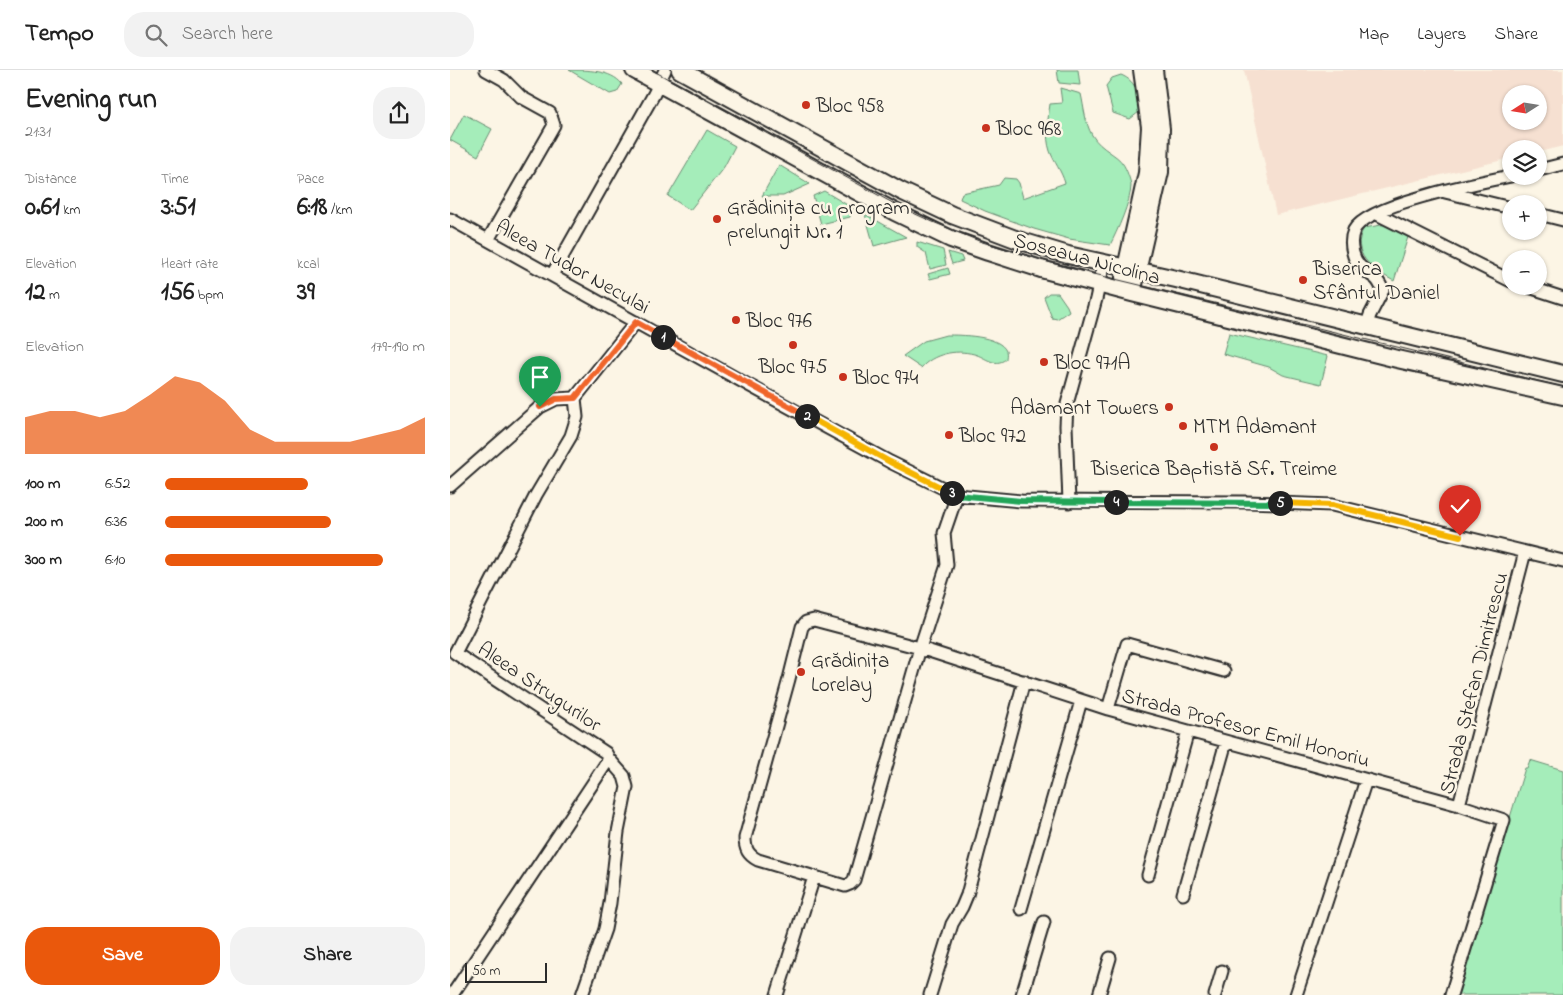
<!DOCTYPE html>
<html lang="en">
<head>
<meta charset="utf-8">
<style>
  :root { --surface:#fff; --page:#f2f2f2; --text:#222; --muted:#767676; --line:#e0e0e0; --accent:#ea580c }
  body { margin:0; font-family:"Indie Flower",sans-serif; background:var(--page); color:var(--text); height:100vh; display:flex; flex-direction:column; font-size:19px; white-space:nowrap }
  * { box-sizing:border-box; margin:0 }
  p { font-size:16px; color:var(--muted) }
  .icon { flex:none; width:28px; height:28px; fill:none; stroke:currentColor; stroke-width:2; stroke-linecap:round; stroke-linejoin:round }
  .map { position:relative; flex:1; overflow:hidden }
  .details { display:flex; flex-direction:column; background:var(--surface); width:450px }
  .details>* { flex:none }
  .needle { width:32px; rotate:258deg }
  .tools { position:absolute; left:1052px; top:15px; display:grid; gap:10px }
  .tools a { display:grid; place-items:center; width:45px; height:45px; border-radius:50%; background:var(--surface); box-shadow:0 1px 4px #0004; font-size:25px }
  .scale { position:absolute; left:15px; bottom:12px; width:82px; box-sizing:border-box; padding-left:5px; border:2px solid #2b2b2b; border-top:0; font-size:14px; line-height:18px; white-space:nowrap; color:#2b2b2b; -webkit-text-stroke:4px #fcf5e5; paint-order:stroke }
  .pin { position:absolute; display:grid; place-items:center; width:42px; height:42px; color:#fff; margin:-51px -21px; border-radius:50% 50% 50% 0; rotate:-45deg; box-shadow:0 0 5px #0007 }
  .pin .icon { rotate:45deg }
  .km { position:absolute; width:25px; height:25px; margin:-12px; border-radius:50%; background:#222; color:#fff; font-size:14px; line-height:25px; text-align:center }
  .round { display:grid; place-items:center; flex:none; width:52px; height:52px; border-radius:20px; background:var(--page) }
  .head { display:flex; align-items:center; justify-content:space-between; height:85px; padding:0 25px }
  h1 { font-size:28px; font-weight:800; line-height:38px }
  .figures { display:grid; grid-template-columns:repeat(3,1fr); gap:8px; height:85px; padding:5px 25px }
  .figures div { display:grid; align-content:center }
  .figures b { font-size:25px; font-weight:800 }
  .figures small { font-size:14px; font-weight:400 }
  .figures p { font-size:14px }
  .chart { height:140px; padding:10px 25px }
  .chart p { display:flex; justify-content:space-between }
  .chart svg { width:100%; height:90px; margin-top:5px; fill:var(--accent); opacity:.7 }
  .button { display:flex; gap:10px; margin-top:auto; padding:10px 25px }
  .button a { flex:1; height:58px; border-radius:20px; background:var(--accent); color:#fff; font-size:20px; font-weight:800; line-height:58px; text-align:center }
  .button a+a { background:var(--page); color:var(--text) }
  ul { padding:0 25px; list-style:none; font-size:16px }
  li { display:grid; grid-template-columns:80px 60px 1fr; align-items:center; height:38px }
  li i { height:12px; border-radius:6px; background:var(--accent) }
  header { display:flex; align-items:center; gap:30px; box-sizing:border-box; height:70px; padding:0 25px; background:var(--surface); border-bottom:1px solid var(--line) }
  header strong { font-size:24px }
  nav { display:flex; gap:28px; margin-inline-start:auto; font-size:18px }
  .search { width:350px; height:45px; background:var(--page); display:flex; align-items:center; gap:12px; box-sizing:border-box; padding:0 18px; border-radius:20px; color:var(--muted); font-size:19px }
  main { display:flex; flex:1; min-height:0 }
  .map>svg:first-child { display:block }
</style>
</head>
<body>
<header>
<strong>Tempo</strong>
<div class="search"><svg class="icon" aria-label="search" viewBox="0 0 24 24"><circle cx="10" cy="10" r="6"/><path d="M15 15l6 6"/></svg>Search here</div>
<nav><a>Map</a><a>Layers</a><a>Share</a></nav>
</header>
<main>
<section class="details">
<div class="head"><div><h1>Evening run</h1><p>21:31</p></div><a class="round"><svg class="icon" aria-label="share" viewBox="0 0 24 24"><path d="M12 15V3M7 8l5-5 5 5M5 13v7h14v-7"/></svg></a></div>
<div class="figures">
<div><p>Distance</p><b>0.61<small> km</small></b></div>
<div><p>Time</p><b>3:51</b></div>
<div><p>Pace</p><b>6:18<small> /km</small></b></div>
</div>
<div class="figures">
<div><p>Elevation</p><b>12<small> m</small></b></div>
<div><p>Heart rate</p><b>156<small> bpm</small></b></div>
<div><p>kcal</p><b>39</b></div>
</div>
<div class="chart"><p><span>Elevation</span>179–190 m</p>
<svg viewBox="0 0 160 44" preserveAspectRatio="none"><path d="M0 44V26L10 23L20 23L30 26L40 23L50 15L60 6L70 9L80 18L90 32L100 38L110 38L120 38L130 38L140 35L150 32L160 26V44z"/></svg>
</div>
<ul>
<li><b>100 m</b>6:52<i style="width:55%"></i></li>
<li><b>200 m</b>6:36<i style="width:64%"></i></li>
<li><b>300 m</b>6:10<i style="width:84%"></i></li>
</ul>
<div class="button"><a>Save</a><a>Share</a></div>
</section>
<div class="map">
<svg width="1113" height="925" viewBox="0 0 1113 925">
  <rect width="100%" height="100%" fill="#fcf5e5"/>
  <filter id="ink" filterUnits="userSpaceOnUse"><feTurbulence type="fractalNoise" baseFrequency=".02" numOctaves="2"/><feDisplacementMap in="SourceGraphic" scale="10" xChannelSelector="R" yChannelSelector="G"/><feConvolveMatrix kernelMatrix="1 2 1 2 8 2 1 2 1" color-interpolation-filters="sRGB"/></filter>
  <g filter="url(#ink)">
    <!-- built -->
    <path fill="#f6e0d1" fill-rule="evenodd" d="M794,0H1113V76L1089,82V79H1061V88L826,145ZM1061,24H1089V51H1061Z"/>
    <!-- green -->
    <path fill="#a5edba" stroke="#688c72" d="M119,0C137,0 161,0 172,14L167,22L160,24Z
      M607,0H628L630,15L609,13Z
      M671,5C688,12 688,25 689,42L680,49L663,43L656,16L662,8Z
      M610,18L631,24C634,37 635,53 642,65C651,80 667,84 673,94C676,98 681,111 681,116C681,130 667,162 660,175L619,169L584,159L535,141L510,129L512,123L549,115L554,108L566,109L569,113L573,128L615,113C611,100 604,92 600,81C595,66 598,49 600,34L612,33Z
      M14,44L42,59L28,86L0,70Z
      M257,60L285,76L274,97L240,140L218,126Z
      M329,95L360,114L333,126H312Z
      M374,121L404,139L400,147L371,154L363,126Z
      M415,144L456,167L424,176Z
      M937,154L958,167L944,211C923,200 899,183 914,158Z
      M467,172L493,180L496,195L480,199L476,183L467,177Z
      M498,182L511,186L513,191L502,194Z
      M498,198L500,204L480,209L478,204Z
      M599,223H608L617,236L619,241L607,249L602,248L594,227Z
      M779,263L878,286L871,314L833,305L819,297L773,284Z
      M496,265C510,265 549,265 556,281C557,284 556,287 556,289C544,298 536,287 524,284C505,279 483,284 471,298L453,286L474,271Z
      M1080,690L1113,700V925H1006L1075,698H1077Z"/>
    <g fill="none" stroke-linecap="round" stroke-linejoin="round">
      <!-- street casing -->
      <g stroke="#2b2b2b" stroke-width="15">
        <path id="street" d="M36,0L54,10L71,27L100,43L104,55L38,170
          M1089,100L1113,94
          M995,122L1061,138
          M927,144L1061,211
          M1089,144L1113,150
          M0,149L302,317L440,392L507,425L571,431L797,432L882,435L1113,491
          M102,205L204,24L215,0
          M1076,216L1113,228
          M916,257L920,245L933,220C931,216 928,210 925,208C915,200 906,196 903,183C901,176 901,167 904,160C918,134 1031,112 1061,106
          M0,416L90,337L106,329L125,328
          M507,425L494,463L497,495L470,578L404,810L400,814L395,816L308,790C298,785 295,779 295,768L339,609L352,557L356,552L364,550L470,578L658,639L1009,735L1054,750L1001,925
          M619,432L616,356L617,334L646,229L654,193
          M658,639L677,574L774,601
          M1009,735L1075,482
          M698,805L738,661
          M733,824L776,672
          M571,839L631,631
          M2,925L159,689L156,683L5,583L86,425L121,366L127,347L125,328L186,252
          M132,925L155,859L160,833L168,762L177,717L174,706L159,689
          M327,925L364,807
          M480,925L502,854L512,837L517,825L574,611
          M572,925L594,852
          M649,925L660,888
          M765,925L772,901
          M846,925L916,710"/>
      </g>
      <!-- secondary casing -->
      <g stroke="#2b2b2b" stroke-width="20">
        <path id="secondary" d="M184,0L445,142L501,169L538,182L591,199L682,223L947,289L1113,326
          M230,0L451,121L502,145L568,170L618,185L726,209L1113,304
          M674,207L697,103L700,57L692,0
          M682,223L710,102L711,59L704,0"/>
      </g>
      <!-- street -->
      <use href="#street" stroke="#fcf5e5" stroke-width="11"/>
      <!-- secondary -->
      <use href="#secondary" stroke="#fcf5e5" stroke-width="16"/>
      <!-- tram -->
      <path stroke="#2b2b2b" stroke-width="1" d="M202,0L448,136L483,152L529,171L615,197L1113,317"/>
    </g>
  </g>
  <g fill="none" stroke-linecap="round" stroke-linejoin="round" filter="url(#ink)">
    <!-- split-1 casing -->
    <g stroke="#fff" stroke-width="10">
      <path id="split-1" d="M90,337L106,329L125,328L186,252L213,267"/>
    </g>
    <!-- split-2 casing -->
    <g stroke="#fff" stroke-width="10">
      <path id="split-2" d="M213,267L357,346"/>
    </g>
    <!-- split-3 casing -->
    <g stroke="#fff" stroke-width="10">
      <path id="split-3" d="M357,346L440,392L502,423"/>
    </g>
    <!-- split-4 casing -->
    <g stroke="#fff" stroke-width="10">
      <path id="split-4" d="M502,423L507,425L571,431L666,432"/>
    </g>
    <!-- split-5 casing -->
    <g stroke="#fff" stroke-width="10">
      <path id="split-5" d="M666,432L830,433"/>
    </g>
    <!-- split-6 casing -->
    <g stroke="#fff" stroke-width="10">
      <path id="split-6" d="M830,433L882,435L1010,466"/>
    </g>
    <!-- split-1 -->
    <use href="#split-1" stroke="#f0652b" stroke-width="6"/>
    <!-- split-2 -->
    <use href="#split-2" stroke="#f0652b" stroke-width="6"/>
    <!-- split-3 -->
    <use href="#split-3" stroke="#f5b400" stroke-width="6"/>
    <!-- split-4 -->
    <use href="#split-4" stroke="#22a559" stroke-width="6"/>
    <!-- split-5 -->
    <use href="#split-5" stroke="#22a559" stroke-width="6"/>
    <!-- split-6 -->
    <use href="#split-6" stroke="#f5b400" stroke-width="6"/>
  </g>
  <!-- markers -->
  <g fill="#c8321e" stroke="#fcf5e5" stroke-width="2">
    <circle cx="356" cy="35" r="5"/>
    <circle cx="536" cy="58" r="5"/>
    <circle cx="267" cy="149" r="5"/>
    <circle cx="853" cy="210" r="5"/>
    <circle cx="286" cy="250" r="5"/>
    <circle cx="343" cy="275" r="5"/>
    <circle cx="594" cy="292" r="5"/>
    <circle cx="393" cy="307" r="5"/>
    <circle cx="719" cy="337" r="5"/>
    <circle cx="733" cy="356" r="5"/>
    <circle cx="499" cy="365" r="5"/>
    <circle cx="764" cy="377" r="5"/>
    <circle cx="351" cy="602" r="5"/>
  </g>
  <g text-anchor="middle" stroke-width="5" stroke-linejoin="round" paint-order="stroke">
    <!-- poi labels -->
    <g font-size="21" fill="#2b2b2b" stroke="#fcf5e5" text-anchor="start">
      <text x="366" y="42">Bloc 958</text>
      <text x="546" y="65">Bloc 968</text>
      <text x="277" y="144">Grădinița cu program<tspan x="277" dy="24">prelungit Nr. 1</tspan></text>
      <text x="863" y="205">Biserica<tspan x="863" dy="24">Sfântul Daniel</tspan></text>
      <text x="296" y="257">Bloc 976</text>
      <text x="604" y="299">Bloc 971A</text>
      <text x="343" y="303" text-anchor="middle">Bloc 975</text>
      <text x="403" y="314">Bloc 974</text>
      <text x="709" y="344" text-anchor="end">Adamant Towers</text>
      <text x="743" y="363">MTM Adamant</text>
      <text x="509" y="372">Bloc 972</text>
      <text x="764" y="405" text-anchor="middle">Biserica Baptistă Sf. Treime</text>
      <text x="361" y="597">Grădinița<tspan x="361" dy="24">Lorelay</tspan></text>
    </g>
    <!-- street labels -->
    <g font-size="21" fill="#2b2b2b" stroke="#fcf5e5">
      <text transform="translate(637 188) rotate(15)" y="7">Șoseaua Nicolina</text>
      <text transform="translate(123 196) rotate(29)" y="7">Aleea Tudor Neculai</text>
      <text transform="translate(1023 613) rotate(-76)" y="7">Strada Ștefan Dimitrescu</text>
      <text transform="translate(90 616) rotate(34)" y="7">Aleea Strugurilor</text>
      <text transform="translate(796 657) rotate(15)" y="7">Strada Profesor Emil Honoriu</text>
    </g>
  </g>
</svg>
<div class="tools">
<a><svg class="needle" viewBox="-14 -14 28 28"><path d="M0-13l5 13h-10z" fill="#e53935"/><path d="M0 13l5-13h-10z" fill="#767676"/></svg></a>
<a><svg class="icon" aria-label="layers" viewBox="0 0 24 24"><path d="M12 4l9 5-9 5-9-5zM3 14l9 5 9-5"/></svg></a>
<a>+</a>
<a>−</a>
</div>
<div class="scale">50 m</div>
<div class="pin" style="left:90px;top:337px;background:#1e9e55"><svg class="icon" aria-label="arrive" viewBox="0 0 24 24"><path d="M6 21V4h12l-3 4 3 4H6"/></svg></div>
<div class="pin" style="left:1010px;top:466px;background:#d93025"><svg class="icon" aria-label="check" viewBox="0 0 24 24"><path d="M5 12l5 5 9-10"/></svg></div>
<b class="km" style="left:213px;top:267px">1</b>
<b class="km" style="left:357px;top:346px">2</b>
<b class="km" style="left:502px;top:423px">3</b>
<b class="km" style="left:666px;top:432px">4</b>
<b class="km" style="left:830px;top:433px">5</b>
</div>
</main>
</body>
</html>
